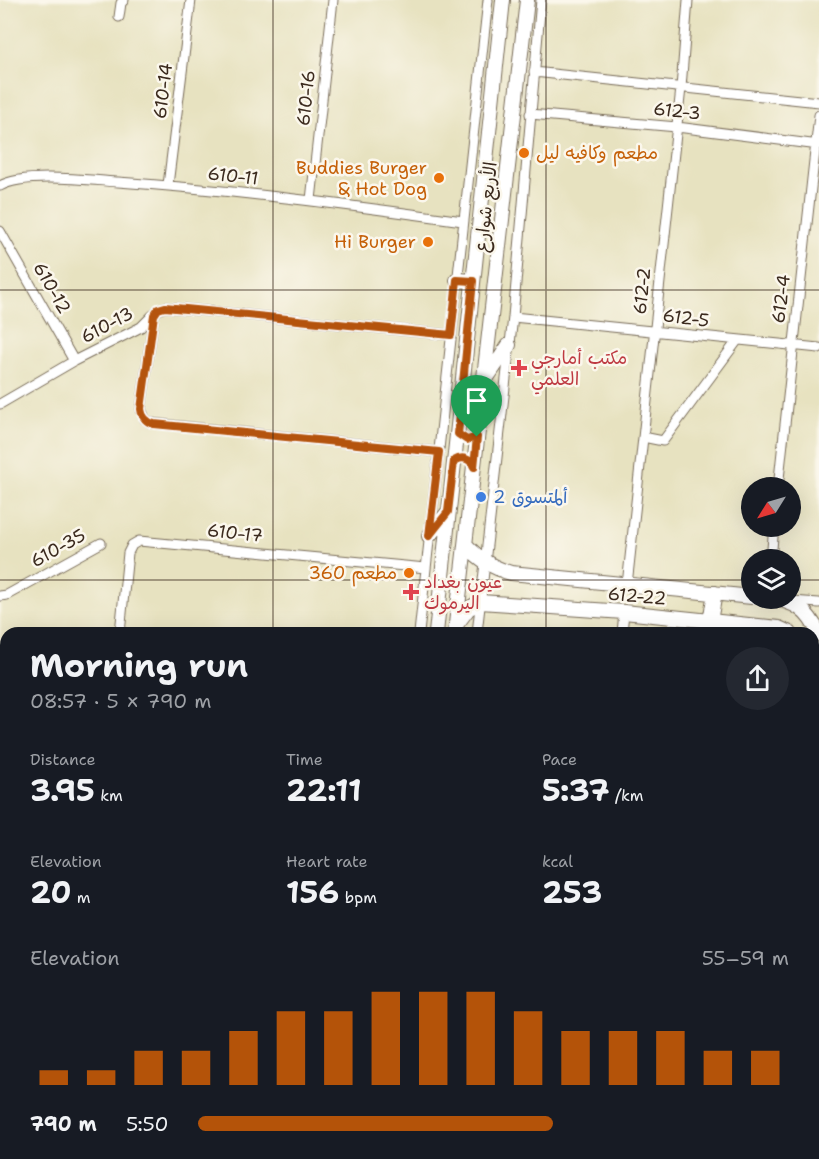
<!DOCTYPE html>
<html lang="en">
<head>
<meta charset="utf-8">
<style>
  :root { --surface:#171b24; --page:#242831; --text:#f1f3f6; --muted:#9ea1a6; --accent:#b45309 }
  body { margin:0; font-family:"Shantell Sans","Playpen Sans Arabic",sans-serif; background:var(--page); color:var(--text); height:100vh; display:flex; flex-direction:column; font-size:22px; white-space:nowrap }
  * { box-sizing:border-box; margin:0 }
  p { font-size:20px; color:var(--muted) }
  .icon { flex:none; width:33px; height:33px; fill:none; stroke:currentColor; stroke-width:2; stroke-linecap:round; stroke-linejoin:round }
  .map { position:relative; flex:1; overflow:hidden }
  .side { position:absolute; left:0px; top:627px; width:819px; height:532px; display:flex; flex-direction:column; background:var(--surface); border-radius:18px 18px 0 0; box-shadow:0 6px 24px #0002 }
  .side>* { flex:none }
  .needle { width:39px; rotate:233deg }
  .fabs { position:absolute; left:741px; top:477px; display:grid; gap:12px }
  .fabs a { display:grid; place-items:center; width:60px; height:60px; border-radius:50%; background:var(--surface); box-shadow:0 6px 24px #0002; font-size:30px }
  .pin { position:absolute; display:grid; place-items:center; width:51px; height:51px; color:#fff; margin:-62px -26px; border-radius:50% 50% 50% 0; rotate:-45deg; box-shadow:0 0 6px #0007 }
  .pin .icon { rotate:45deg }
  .round { display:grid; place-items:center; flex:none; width:63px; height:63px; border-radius:32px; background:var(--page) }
  .summary { display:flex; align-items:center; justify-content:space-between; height:102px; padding:0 30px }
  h1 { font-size:33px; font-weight:700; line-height:45px }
  .metrics { display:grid; grid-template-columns:repeat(3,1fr); gap:9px; height:102px; padding:6px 30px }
  .metrics div { display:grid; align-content:center }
  .metrics b { font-size:30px; font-weight:700 }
  .metrics small { font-size:16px; font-weight:400 }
  .metrics p { font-size:16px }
  .chart { height:168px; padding:12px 30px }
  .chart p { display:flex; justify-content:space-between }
  .chart svg { width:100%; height:108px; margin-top:6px; stroke:var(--accent); stroke-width:6 }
  ul { padding:0 30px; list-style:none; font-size:20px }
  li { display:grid; grid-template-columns:96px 72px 1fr; align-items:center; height:45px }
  li i { height:15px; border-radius:8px; background:var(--accent) }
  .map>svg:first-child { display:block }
</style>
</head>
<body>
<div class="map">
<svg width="819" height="1159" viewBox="0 0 819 1159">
  <rect width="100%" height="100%" fill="#fbf7ec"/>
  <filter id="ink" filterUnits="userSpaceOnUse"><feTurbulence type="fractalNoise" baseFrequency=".0167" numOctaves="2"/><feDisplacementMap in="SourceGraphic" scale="12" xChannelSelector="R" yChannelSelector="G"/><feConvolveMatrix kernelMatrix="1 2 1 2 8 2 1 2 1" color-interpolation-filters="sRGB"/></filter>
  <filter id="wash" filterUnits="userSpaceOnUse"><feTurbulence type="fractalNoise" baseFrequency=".008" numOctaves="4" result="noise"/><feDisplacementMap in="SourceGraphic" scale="24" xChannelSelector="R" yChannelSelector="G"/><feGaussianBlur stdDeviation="1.35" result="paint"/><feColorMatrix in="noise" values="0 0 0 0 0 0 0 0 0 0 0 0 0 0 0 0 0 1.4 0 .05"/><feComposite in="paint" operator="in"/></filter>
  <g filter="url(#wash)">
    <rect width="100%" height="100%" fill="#e7e2c0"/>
    <!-- green -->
    <path fill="#7ccc8d" stroke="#5c7b56" stroke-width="1.5" d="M6,1058V1154H251L254,1159H0V1061Z"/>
  </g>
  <g filter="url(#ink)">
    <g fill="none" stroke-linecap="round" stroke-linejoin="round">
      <!-- street casing -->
      <g stroke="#776a57" stroke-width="11">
        <path id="street" d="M119,17L121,3L124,0
          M534,72L819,102
          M530,114L677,127L819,145
          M168,185L191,0
          M0,186C24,172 89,180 118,182C233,190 348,205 463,221
          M311,200L333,0
          M0,231L74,361
          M154,315L141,409L145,419L151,423L439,452
          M513,317L819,348
          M0,404L74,361L141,327L158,310L165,307L451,335
          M643,437L663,441L737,341
          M778,488L819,115
          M771,560L774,526
          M627,585L681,88L688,0
          M0,596L7,595L101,543
          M792,601L819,603
          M120,633L128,553L132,545L139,541L426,568
          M419,633L488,0
          M477,633L513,317L541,0
          M622,633L624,612
          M0,886L6,885
          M0,1045L6,1041
          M419,1159L420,1154
          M568,1159L569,1154
          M712,1159L713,1154"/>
      </g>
      <!-- secondary casing -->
      <g stroke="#776a57" stroke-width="16">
        <path id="secondary" d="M457,280L473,281
          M486,379L509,345
          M429,536L448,512
          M466,545C479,559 492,568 511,573L752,597
          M769,598C795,601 808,610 819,634
          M710,621L715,593
          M456,625L468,609L480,602L624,612L779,628L790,633
          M436,633L503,0
          M455,633L527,0
          M813,681L819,698
          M370,1159V1154
          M401,1159L402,1154"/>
      </g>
      <!-- street -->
      <use href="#street" stroke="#fff" stroke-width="9"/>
      <!-- secondary -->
      <use href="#secondary" stroke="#fff" stroke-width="14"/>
    </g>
  </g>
  <g fill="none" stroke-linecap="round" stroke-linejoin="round" filter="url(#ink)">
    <!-- route casing -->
    <g stroke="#fff" stroke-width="12">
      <path id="route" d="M457,280L473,281L458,434L467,440L477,437L474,467C470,458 462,456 454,461L448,512L429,536L439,452L154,424C146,422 142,417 141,409L154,315L158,309L165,307L451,335Z"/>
    </g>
    <!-- route -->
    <use href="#route" stroke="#b45309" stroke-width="8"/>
  </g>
  <!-- grid -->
  <path fill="none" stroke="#3b2a1e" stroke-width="1.5" stroke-opacity="0.55" d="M273,0V633M546,0V633M0,290H819M0,580H752M790,580H819M0,869H6M813,869H819M273,1154V1159M546,1154V1159"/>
  <!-- markers -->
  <g fill="#e8710a" stroke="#fbf7ec" stroke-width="2">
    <circle cx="524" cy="153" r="6"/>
    <circle cx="439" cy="178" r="6"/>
    <circle cx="428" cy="242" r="6"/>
    <circle cx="409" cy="573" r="6"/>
  </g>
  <g fill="#e0444e" stroke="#fbf7ec" stroke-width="2">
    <path d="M516 359h6v6h6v6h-6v6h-6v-6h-6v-6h6z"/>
    <path d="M408 583h6v6h6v6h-6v6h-6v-6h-6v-6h6z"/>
  </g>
  <circle fill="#3f7fe0" stroke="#fbf7ec" stroke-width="2" cx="481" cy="497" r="6"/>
  <g text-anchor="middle" stroke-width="5" stroke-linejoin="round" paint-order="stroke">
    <!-- street labels -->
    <g font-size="18" fill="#3b2a1e" stroke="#fbf7ec">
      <text transform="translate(163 91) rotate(-83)" y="6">610-14</text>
      <text transform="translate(306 98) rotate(-84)" y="6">610-16</text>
      <text transform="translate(677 111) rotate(6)" y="6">612-3</text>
      <text transform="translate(233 176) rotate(6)" y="6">610-11</text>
      <text transform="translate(486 207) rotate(-84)" y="6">الأربع شوارع</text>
      <text transform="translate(52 288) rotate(60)" y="6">610-12</text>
      <text transform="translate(642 291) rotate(-84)" y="6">612-2</text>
      <text transform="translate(781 299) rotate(-83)" y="6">612-4</text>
      <text transform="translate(686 318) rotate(7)" y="6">612-5</text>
      <text transform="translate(107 325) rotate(-28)" y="6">610-13</text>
      <text transform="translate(235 533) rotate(6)" y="6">610-17</text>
      <text transform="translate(58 548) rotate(-29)" y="6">610-35</text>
      <text transform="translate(637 596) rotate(5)" y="6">612-22</text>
    </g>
    <!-- food labels -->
    <g font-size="18" fill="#c56008" stroke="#fbf7ec" text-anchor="end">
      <text x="536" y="159" text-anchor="start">مطعم وكافيه ليل</text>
      <text x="427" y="174">Buddies Burger<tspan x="427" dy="21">&amp; Hot Dog</tspan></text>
      <text x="416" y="248">Hi Burger</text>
      <text x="397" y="579">مطعم 360</text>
    </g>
    <!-- health labels -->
    <g font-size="18" fill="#be3a42" stroke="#fbf7ec" text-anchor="start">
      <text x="531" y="364">مكتب أمارجي<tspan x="531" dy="21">العلمي</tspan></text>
      <text x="424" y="588">عيون بغداد<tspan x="424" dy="21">اليرموك</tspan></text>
    </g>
    <!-- shop labels -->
    <g font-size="18" fill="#366cbe" stroke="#fbf7ec" text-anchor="start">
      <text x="493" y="503">ألمتسوق 2</text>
    </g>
  </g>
</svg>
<div class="fabs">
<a><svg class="needle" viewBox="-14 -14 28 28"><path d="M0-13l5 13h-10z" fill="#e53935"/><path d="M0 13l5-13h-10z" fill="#9ea1a6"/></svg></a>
<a><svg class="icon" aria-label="layers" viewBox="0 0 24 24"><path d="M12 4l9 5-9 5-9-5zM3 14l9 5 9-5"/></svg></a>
</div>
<div class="pin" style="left:477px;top:437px;background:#1e9e55"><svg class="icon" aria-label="arrive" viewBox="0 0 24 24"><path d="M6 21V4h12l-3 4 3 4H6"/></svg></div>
<section class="side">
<div class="summary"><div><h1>Morning run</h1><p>08:57 · 5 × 790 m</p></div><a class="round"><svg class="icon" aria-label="share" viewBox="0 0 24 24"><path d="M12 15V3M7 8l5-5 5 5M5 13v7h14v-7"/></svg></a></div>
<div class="metrics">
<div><p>Distance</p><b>3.95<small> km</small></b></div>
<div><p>Time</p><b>22:11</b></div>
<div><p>Pace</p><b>5:37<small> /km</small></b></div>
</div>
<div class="metrics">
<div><p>Elevation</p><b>20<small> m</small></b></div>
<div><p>Heart rate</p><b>156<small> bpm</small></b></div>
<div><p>kcal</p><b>253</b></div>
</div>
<div class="chart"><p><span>Elevation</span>55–59 m</p>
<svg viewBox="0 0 160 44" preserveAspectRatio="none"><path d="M5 44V38M15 44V38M25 44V30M35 44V30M45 44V22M55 44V14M65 44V14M75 44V6M85 44V6M95 44V6M105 44V14M115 44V22M125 44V22M135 44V22M145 44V30M155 44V30"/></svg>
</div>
<ul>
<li><b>790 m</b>5:50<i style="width:60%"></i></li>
</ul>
</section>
</div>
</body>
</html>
